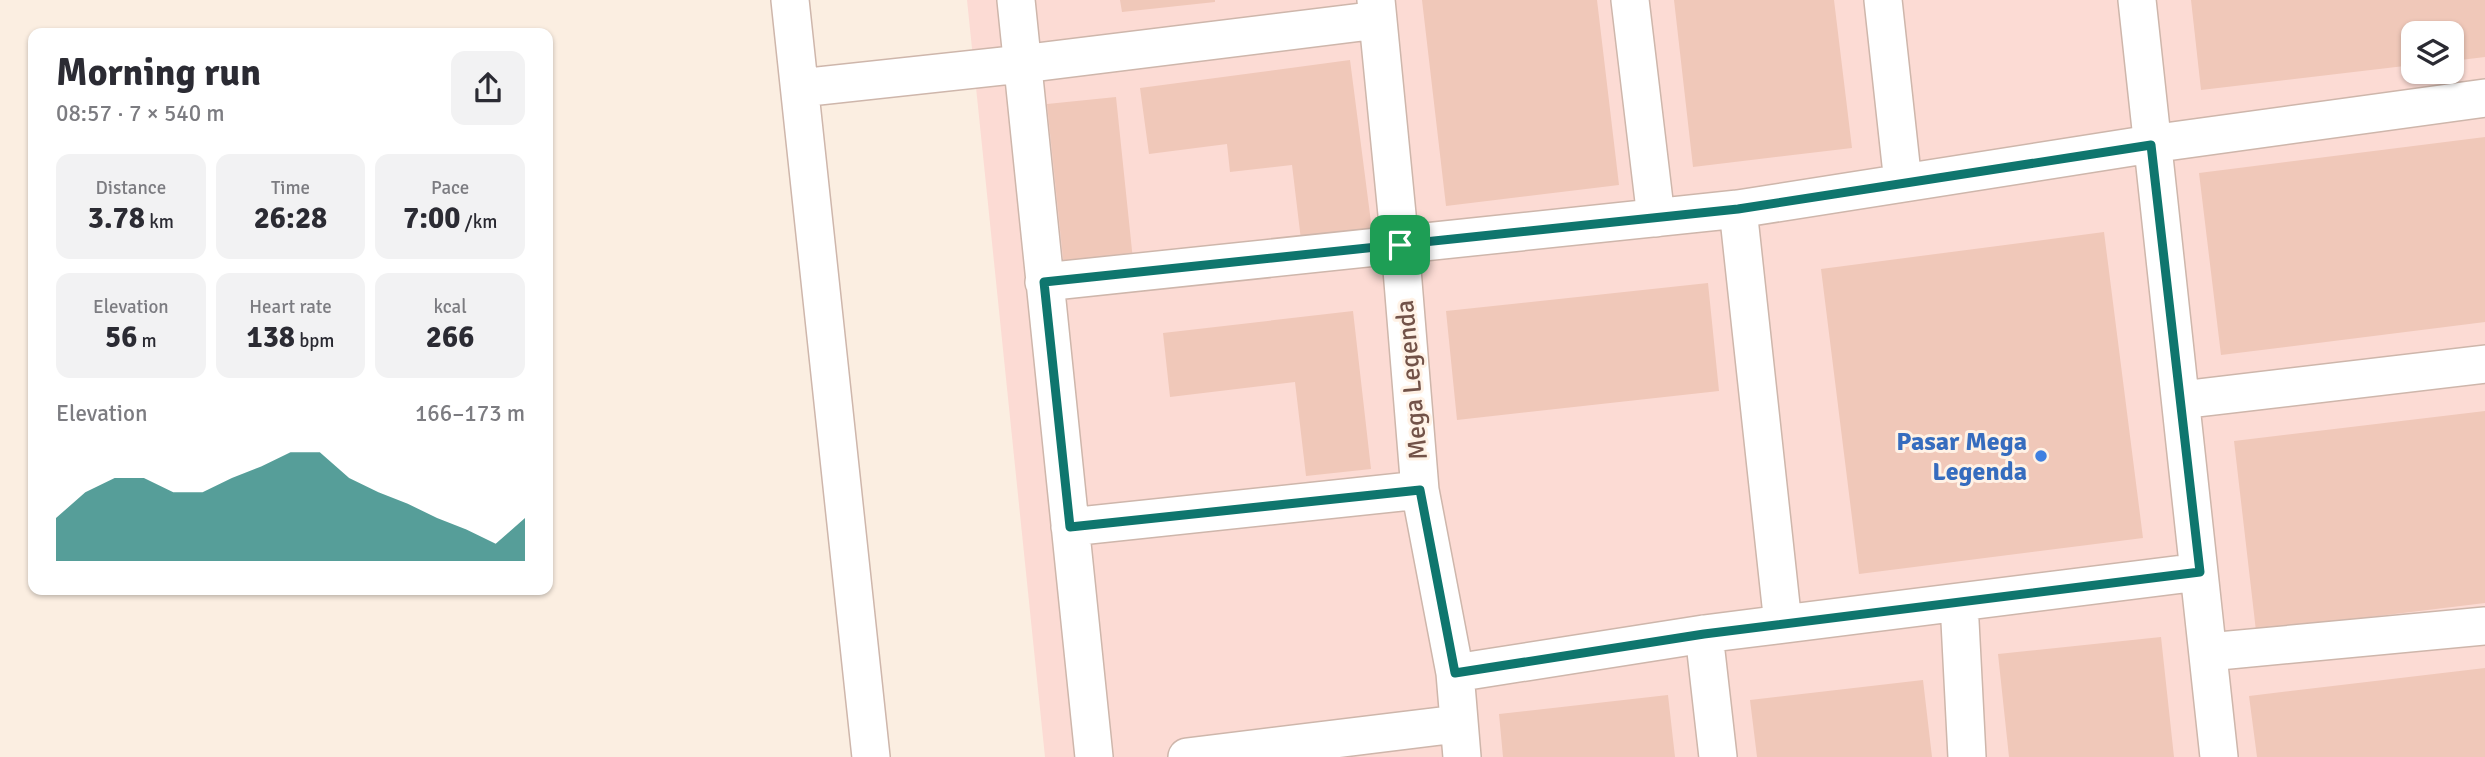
<!DOCTYPE html>
<html lang="en">
<head>
<meta charset="utf-8">
<style>
  :root { --surface:#fff; --page:#f2f2f3; --text:#2b2b33; --muted:#7c7c81; --accent:#0f766e }
  body { margin:0; font-family:Signika,sans-serif; background:var(--page); color:var(--text); height:100vh; display:flex; flex-direction:column; font-size:26px; white-space:nowrap }
  * { box-sizing:border-box; margin:0 }
  p { font-size:23px; color:var(--muted) }
  .icon { flex:none; width:38px; height:38px; fill:none; stroke:currentColor; stroke-width:2; stroke-linecap:round; stroke-linejoin:round }
  .map { position:relative; flex:1; overflow:hidden }
  .details { position:absolute; left:28px; top:28px; width:525px; height:567px; display:flex; flex-direction:column; background:var(--surface); border-radius:14px; box-shadow:0 2px 5px #0004 }
  .details>* { flex:none }
  .fabs { position:absolute; left:2401px; top:21px; display:grid; gap:14px }
  .fabs a { display:grid; place-items:center; width:63px; height:63px; border-radius:14px; background:var(--surface); box-shadow:0 2px 5px #0004; font-size:35px }
  .pin { position:absolute; display:grid; place-items:center; width:60px; height:60px; color:#fff; margin:-30px; border-radius:14px; box-shadow:0 4px 10px #0006 }
  .round { display:grid; place-items:center; flex:none; width:74px; height:74px; border-radius:14px; background:var(--page) }
  .overview { display:flex; align-items:center; justify-content:space-between; height:119px; padding:0 28px }
  h1 { font-size:38px; font-weight:800; line-height:52px }
  .metrics { display:grid; grid-template-columns:repeat(3,1fr); gap:10px; height:119px; padding:7px 28px }
  .metrics div { display:grid; align-content:center; border-radius:14px; background:var(--page); text-align:center }
  .metrics b { font-size:30px; font-weight:800 }
  .metrics small { font-size:19px; font-weight:400 }
  .metrics p { font-size:19px }
  .chart { height:196px; padding:14px 28px }
  .chart p { display:flex; justify-content:space-between }
  .chart svg { width:100%; height:126px; margin-top:7px; fill:var(--accent); opacity:.7 }
  .map>svg:first-child { display:block }
</style>
</head>
<body>
<div class="map">
<svg width="2485" height="757" viewBox="0 0 2485 757">
  <rect width="100%" height="100%" fill="#fbeee1"/>
  <!-- commercial -->
  <path fill="#fcdbd4" fill-rule="evenodd" d="M967,0H2485V757H1045ZM2413,33H2452V72H2413Z"/>
  <!-- building -->
  <path fill="#f0c8b9" d="M1120,0H1215V2L1122,12Z
    M1422,0H1597L1619,185L1446,206Z
    M1674,0H1834L1852,148L1693,167Z
    M2191,0H2485V57L2452,61V33H2413V65L2201,90Z
    M1350,60L1372,230L1301,240L1292,165L1230,172L1227,144L1149,154L1140,88Z
    M1116,97L1133,260L1064,268L1047,104Z
    M2485,137V322L2221,355L2199,173Z
    M2104,232L2143,538L1859,574L1821,269Z
    M1708,283L1719,391L1457,420L1446,311Z
    M1353,311L1371,469L1306,476L1295,382L1170,397L1163,333Z
    M2485,411V603L2256,631L2234,441Z
    M2161,637L2174,757H2009L1998,654Z
    M2485,668V757H2257L2249,696Z
    M1923,680L1932,757H1757L1750,700Z
    M1668,695L1675,757H1503L1499,714Z"/>
  <g fill="none" stroke-linecap="round" stroke-linejoin="round">
    <!-- minor casing -->
    <g stroke="#ceb6ab" stroke-width="40">
      <path id="minor" d="M790,0L871,757
        M1016,0L1094,757
        M1376,0L1400,245L1420,490L1455,673L1462,757
        M1630,0L1656,218
        M1883,0L1903,183
        M2137,0L2219,757
        M800,88L1022,64L1378,20
        M1738,209L1783,624
        M1044,282L1738,209L2151,144L2485,98
        M2181,400L2485,364
        M1070,527L1420,490
        M1959,602L1967,757
        M1704,634L1718,757
        M2208,652L2485,626
        M1455,673L1704,634L2199,572
        M1187,757L1457,724"/>
    </g>
    <!-- minor -->
    <use href="#minor" stroke="#fff" stroke-width="37"/>
  </g>
  <g fill="none" stroke-linecap="round" stroke-linejoin="round">
    <!-- route casing -->
    <g stroke="#fff" stroke-width="14">
      <path id="route" d="M2151,145L2200,572L1704,634L1455,673L1420,490L1070,527L1044,282L1738,209Z"/>
    </g>
    <!-- route -->
    <use href="#route" stroke="#0f766e" stroke-width="9"/>
  </g>
  <!-- markers -->
  <circle fill="#3f7fe0" stroke="#fff2e6" stroke-width="2.5" cx="2041" cy="456" r="7"/>
  <g text-anchor="middle" stroke-width="6" stroke-linejoin="round" paint-order="stroke">
    <!-- street labels -->
    <g font-size="26" fill="#725248" stroke="#fff2e6">
      <text transform="translate(1411 380) rotate(-95)" y="9">Mega Legenda</text>
    </g>
    <!-- shop labels -->
    <g font-size="26" font-weight="bold" fill="#366cbe" stroke="#fff2e6" text-anchor="end">
      <text x="2027" y="450">Pasar Mega<tspan x="2027" dy="30">Legenda</tspan></text>
    </g>
  </g>
</svg>
<div class="fabs">
<a><svg class="icon" aria-label="layers" viewBox="0 0 24 24"><path d="M12 4l9 5-9 5-9-5zM3 14l9 5 9-5"/></svg></a>
</div>
<div class="pin" style="left:1400px;top:245px;background:#1e9e55"><svg class="icon" aria-label="arrive" viewBox="0 0 24 24"><path d="M6 21V4h12l-3 4 3 4H6"/></svg></div>
<section class="details">
<div class="overview"><div><h1>Morning run</h1><p>08:57 · 7 × 540 m</p></div><a class="round"><svg class="icon" aria-label="share" viewBox="0 0 24 24"><path d="M12 15V3M7 8l5-5 5 5M5 13v7h14v-7"/></svg></a></div>
<div class="metrics">
<div><p>Distance</p><b>3.78<small> km</small></b></div>
<div><p>Time</p><b>26:28</b></div>
<div><p>Pace</p><b>7:00<small> /km</small></b></div>
</div>
<div class="metrics">
<div><p>Elevation</p><b>56<small> m</small></b></div>
<div><p>Heart rate</p><b>138<small> bpm</small></b></div>
<div><p>kcal</p><b>266</b></div>
</div>
<div class="chart"><p><span>Elevation</span>166–173 m</p>
<svg viewBox="0 0 160 44" preserveAspectRatio="none"><path d="M0 44V29L10 20L20 15L30 15L40 20L50 20L60 15L70 11L80 6L90 6L100 15L110 20L120 24L130 29L140 33L150 38L160 29V44z"/></svg>
</div>
</section>
</div>
</body>
</html>
